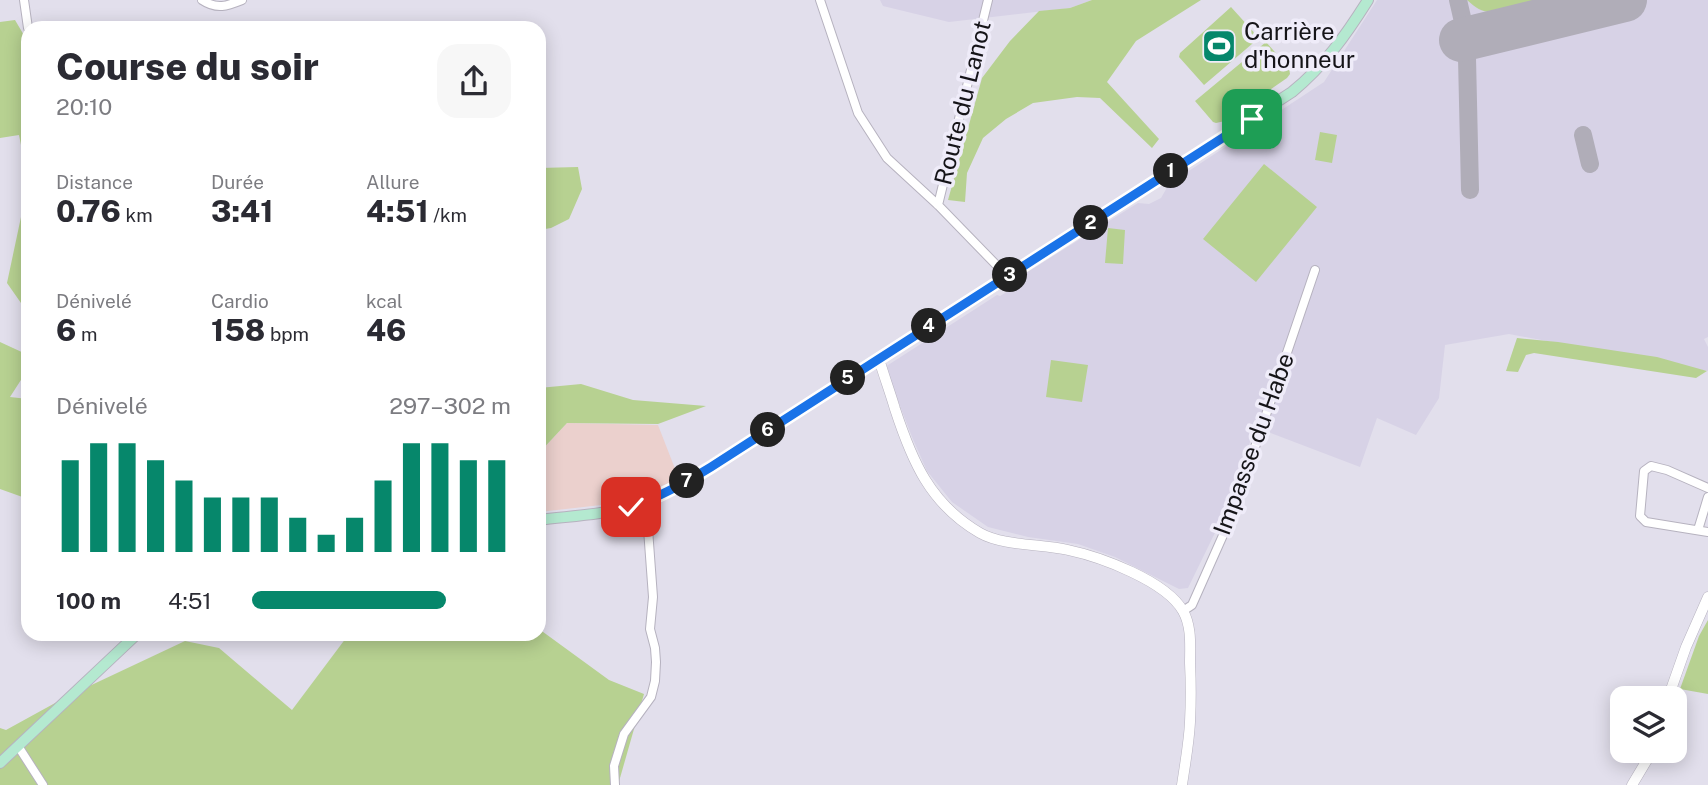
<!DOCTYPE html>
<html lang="fr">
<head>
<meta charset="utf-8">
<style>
  :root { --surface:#fff; --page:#f7f7f7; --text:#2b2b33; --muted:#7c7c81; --accent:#06876b }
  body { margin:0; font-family:"Public Sans",sans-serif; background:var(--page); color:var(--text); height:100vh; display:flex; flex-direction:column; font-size:26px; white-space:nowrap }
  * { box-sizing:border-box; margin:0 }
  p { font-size:23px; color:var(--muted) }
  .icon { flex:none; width:38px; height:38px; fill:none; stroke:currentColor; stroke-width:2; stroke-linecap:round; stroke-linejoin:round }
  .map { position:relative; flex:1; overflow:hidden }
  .details { position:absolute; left:21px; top:21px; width:525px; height:620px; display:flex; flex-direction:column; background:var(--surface); border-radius:21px; box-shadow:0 4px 18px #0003 }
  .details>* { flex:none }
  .controls { position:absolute; left:1610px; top:686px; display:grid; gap:14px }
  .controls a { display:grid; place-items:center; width:77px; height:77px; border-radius:14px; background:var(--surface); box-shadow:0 4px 18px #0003; font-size:35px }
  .pin { position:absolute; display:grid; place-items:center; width:60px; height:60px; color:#fff; margin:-30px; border-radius:14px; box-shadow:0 4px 10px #0006 }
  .km { position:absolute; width:35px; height:35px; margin:-18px; border-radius:50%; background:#222; color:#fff; font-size:19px; line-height:35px; text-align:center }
  .round { display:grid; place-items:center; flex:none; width:74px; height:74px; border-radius:21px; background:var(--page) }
  .summary { display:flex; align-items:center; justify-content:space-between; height:119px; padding:0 35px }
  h1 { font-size:38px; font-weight:800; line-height:52px }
  .figures { display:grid; grid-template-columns:repeat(3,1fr); gap:10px; height:119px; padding:7px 35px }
  .figures div { display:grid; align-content:center }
  .figures b { font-size:30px; font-weight:800 }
  .figures small { font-size:19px; font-weight:400 }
  .figures p { font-size:19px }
  .chart { height:196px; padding:14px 35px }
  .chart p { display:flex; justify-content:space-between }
  .chart svg { width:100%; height:126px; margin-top:7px; stroke:var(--accent); stroke-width:6 }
  ul { padding:0 35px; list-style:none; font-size:23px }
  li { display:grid; grid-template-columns:112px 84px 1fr; align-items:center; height:52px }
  li i { height:18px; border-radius:9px; background:var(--accent) }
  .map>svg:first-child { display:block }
</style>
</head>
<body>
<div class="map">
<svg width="1708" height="785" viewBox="0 0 1708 785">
  <rect width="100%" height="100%" fill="#e2dfec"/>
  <!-- built -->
  <path fill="#d7d2e6" d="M880,0H1092L1070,8L949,22L883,6Z
    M1377,0H1708V337L1704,339L1708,347V371L1509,334L1445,345L1439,398L1416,435L1377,418L1360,467L1255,427L1230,502L1188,588L1179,589L1115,557L1078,544L1028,537L988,527L952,502L927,471L912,437L885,367L997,295L1000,296L1020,284L1021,276L1138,203L1149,204L1161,198L1169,184L1324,82Z"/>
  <!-- industrial -->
  <path fill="#ebd0cd" d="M567,423L658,425L679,479L619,503L539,512V453Z"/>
  <!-- green -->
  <path fill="#b7d191" d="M1092,0H1201L1136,41L1107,82L1159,139L1152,148L1100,98L1077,97L1033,103L1006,119L983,138L967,173L965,202L948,200L982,78L1010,41L1039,11L1070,8Z
    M1467,0H1542L1492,12C1481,12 1476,8 1467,0Z
    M1231,7L1259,38L1204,85L1179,57L1180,53Z
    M15,20L25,37L28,57V180L19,135L0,138V22Z
    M1266,42L1289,68L1290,74L1287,78L1225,121L1216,123L1213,122L1195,101Z
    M1320,132L1337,135L1332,163L1315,160Z
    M1264,164L1317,207L1256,282L1203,239Z
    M578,167L582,189L569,219L551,228L539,230V168Z
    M28,184V313L7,283Z
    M1108,228L1125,230L1123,264L1105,263Z
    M1517,338L1558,342L1657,357L1707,371L1696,378L1534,353L1526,355L1518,372L1506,371Z
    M0,342L26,354L28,369L10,397L28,399V460L24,472L28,475V499L0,489Z
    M1051,360L1088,365L1082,402L1046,397Z
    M581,384L633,400L706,406L658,424L567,423L539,453V388Z
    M1708,620V694L1680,689L1699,636Z
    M539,629L609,680L644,694L618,785H0V728L6,730L66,697L185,641L219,648L292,710L349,634H539Z"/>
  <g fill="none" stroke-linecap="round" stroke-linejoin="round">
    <!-- taxiway -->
    <path stroke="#b0adb8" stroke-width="18" d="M1458,0L1464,26L1469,33L1477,35L1494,31
      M1467,58L1470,190
      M1583,135L1590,164"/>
    <!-- runway -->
    <path stroke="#b0adb8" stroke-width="44" d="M1461,40L1625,0"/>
    <!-- minor casing -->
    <g stroke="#b6b2bf" stroke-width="10">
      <path id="minor" d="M24,0L28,28
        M202,0C217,10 227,6 242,0
        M820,0L858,113L887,158L938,205L1008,277
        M938,205L988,0
        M1708,488L1667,470L1651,466L1644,471L1640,516L1646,522L1708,532
        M1698,530L1708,497
        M1183,611L1192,605L1232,515L1315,270
        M18,746L43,785
        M615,785L614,766L624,734L651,697L655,681L656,662L655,648L650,629L653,597L646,502"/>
    </g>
    <!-- tertiary casing -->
    <g stroke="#b6b2bf" stroke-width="11">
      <path id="tertiary" d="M879,359C884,376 890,392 895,409C912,461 930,504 980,533C1003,546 1042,544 1068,550C1101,557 1166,581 1183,611C1192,627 1190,646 1190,663C1191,683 1191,702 1190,722C1189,743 1185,764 1182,785
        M1668,698L1686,647L1708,597
        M1632,785L1647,760L1650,751"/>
    </g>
    <!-- secondary casing -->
    <g stroke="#b6b2bf" stroke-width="12">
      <path id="secondary" d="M539,520C570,516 603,515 632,506C661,498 686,482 711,466L1008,277L1292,92C1324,66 1346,35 1368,0
        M0,763L137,634"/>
    </g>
    <!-- minor -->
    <use href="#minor" stroke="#fff" stroke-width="8"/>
    <!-- tertiary -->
    <use href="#tertiary" stroke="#fff" stroke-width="10"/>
    <!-- secondary -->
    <use href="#secondary" stroke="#b4e9d0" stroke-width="10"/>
  </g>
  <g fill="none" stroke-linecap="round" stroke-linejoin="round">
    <!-- route casing -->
    <g stroke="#fff" stroke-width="14">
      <path id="route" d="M631,507C660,497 685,483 711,467L1252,119"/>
    </g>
    <!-- route -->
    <use href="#route" stroke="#1a73e8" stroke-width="9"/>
  </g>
  <!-- icons -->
  <defs>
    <g id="stadium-square" transform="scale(1.75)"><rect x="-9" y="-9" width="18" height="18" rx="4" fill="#06876b" stroke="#efecf9"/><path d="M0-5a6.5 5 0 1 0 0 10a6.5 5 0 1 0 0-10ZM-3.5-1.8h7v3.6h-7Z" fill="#fff"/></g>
  </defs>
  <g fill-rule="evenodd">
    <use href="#stadium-square" x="1219" y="46"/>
  </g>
  <g text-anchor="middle" stroke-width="7" stroke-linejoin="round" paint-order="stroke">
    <!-- poi labels -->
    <g font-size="24" fill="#151418" stroke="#efecf9" text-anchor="start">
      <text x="1244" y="40">Carrière<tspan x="1244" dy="28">d'honneur</tspan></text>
    </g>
    <!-- street labels -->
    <g font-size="24" fill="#151418" stroke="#efecf9">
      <text transform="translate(963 103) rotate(-76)" y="8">Route du Lanot</text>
      <text transform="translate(1254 444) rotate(-70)" y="8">Impasse du Habe</text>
    </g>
  </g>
</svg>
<div class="controls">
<a><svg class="icon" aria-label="layers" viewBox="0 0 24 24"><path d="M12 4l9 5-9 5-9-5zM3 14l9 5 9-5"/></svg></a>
</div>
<div class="pin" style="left:1252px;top:119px;background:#1e9e55"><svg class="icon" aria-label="arrive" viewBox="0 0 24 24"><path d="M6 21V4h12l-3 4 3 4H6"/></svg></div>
<div class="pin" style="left:631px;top:507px;background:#d93025"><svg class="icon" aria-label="check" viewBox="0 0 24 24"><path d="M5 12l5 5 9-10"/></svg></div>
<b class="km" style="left:1171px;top:171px">1</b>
<b class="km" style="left:1091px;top:223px">2</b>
<b class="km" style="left:1010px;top:275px">3</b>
<b class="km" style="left:929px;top:326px">4</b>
<b class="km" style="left:848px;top:378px">5</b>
<b class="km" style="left:768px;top:430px">6</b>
<b class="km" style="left:687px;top:481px">7</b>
<section class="details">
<div class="summary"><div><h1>Course du soir</h1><p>20:10</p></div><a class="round"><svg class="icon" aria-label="share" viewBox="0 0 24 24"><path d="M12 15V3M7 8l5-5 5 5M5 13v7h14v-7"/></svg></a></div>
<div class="figures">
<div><p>Distance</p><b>0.76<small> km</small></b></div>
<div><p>Durée</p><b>3:41</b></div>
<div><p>Allure</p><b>4:51<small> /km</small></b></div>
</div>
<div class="figures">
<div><p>Dénivelé</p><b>6<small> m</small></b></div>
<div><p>Cardio</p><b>158<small> bpm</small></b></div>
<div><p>kcal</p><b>46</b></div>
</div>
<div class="chart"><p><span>Dénivelé</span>297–302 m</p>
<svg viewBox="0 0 160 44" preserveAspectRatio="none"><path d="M5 44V12M15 44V6M25 44V6M35 44V12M45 44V19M55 44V25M65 44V25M75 44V25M85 44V32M95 44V38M105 44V32M115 44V19M125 44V6M135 44V6M145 44V12M155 44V12"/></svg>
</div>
<ul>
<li><b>100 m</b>4:51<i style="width:75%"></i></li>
</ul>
</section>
</div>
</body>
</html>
